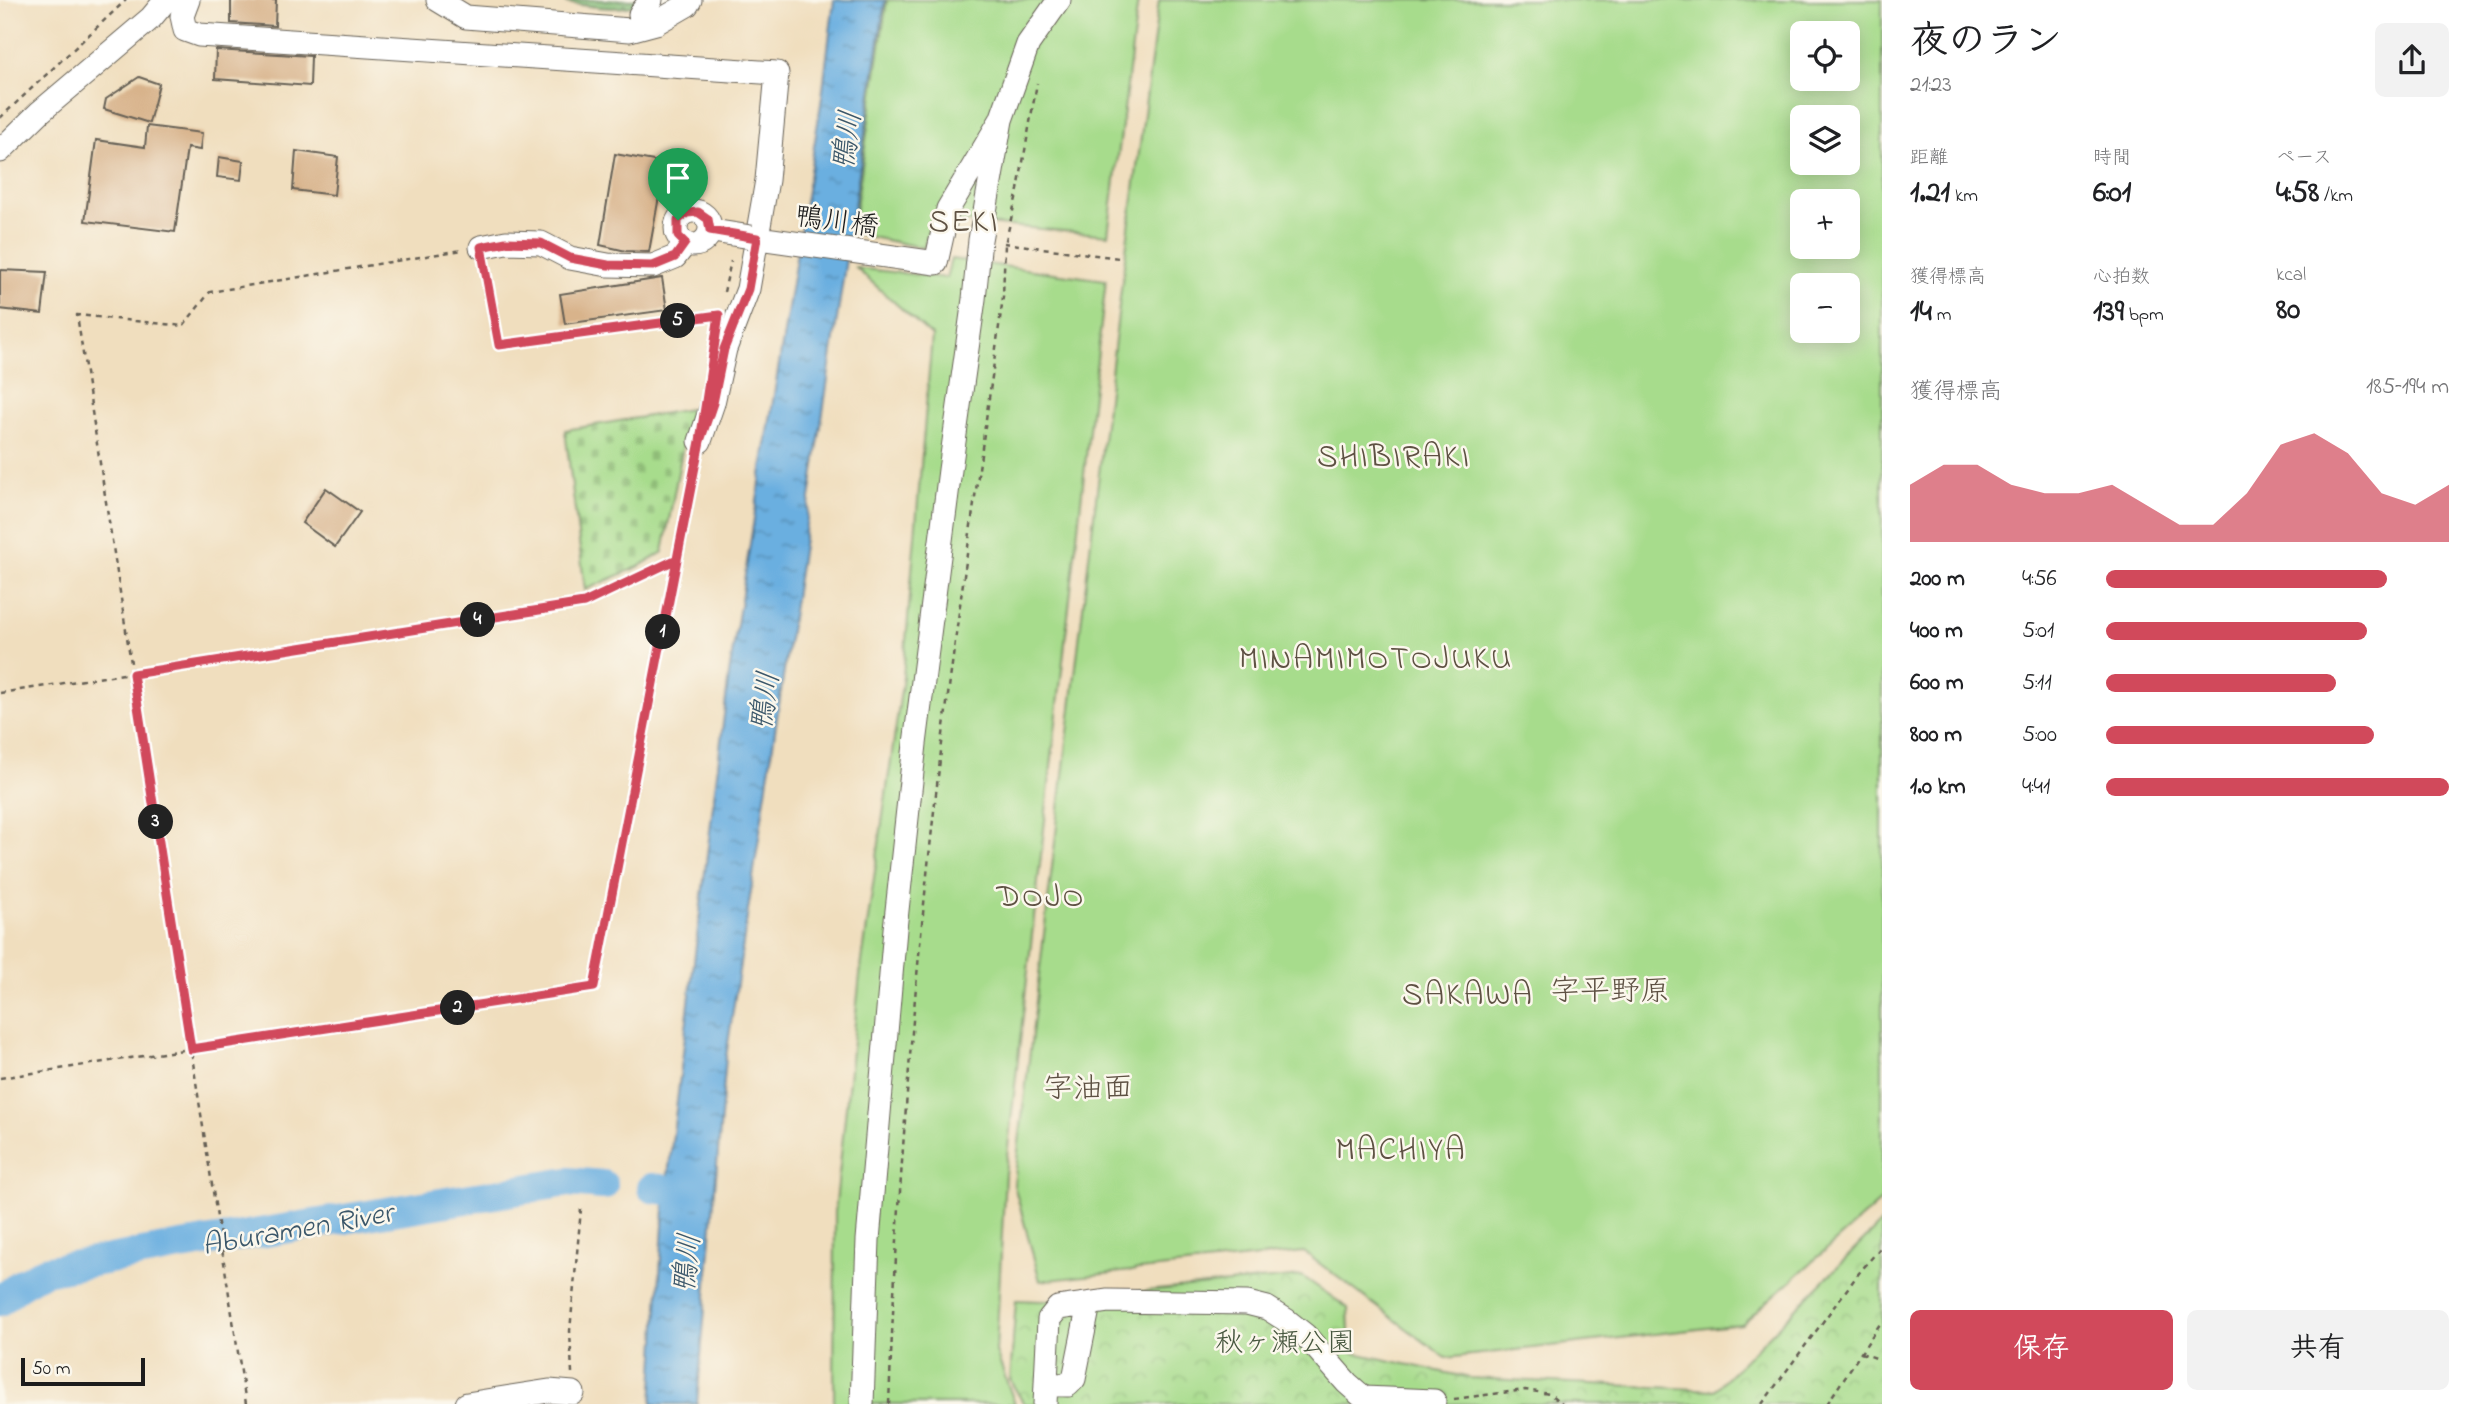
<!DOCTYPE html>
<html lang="ja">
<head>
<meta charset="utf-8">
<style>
  :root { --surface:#fff; --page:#f2f2f2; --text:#202124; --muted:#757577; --accent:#d1495b }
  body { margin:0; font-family:"Indie Flower","Klee One",sans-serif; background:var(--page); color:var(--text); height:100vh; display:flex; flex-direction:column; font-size:26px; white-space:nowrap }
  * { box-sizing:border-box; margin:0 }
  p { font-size:23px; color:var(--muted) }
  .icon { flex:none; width:38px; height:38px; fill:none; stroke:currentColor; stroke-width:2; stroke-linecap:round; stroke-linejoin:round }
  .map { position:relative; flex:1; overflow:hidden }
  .sheet { display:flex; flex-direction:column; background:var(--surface); width:595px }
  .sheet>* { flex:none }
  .buttons { position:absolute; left:1790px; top:21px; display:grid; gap:14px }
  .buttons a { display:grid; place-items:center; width:70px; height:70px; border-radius:10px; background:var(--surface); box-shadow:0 4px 18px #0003; font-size:35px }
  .scale { position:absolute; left:21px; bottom:18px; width:124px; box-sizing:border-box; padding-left:7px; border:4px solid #1c1c1c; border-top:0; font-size:19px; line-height:24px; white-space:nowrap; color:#1c1c1c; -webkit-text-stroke:5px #fbf7ec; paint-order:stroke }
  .pin { position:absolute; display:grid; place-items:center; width:60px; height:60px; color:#fff; margin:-72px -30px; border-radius:50% 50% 50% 0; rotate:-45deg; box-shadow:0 0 7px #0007 }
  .pin .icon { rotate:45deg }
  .km { position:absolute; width:35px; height:35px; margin:-18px; border-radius:50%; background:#222; color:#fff; font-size:19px; line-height:35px; text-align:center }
  .round { display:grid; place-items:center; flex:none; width:74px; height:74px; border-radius:10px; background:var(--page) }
  .head { display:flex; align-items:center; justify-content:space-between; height:119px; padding:0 28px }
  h1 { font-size:38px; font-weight:800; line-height:52px }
  .metrics { display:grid; grid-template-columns:repeat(3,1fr); gap:10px; height:119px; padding:7px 28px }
  .metrics div { display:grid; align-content:center }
  .metrics b { font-size:30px; font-weight:800 }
  .metrics small { font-size:19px; font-weight:400 }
  .metrics p { font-size:19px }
  .chart { height:196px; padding:14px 28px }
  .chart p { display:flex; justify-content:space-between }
  .chart svg { width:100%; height:126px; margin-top:7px; fill:var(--accent); opacity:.7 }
  .action { display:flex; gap:14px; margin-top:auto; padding:14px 28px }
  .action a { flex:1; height:80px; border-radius:10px; background:var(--accent); color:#fff; font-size:28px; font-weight:800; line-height:80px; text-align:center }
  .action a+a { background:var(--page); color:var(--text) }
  ul { padding:0 28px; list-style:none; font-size:23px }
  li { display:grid; grid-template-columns:112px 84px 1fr; align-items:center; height:52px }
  li i { height:18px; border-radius:9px; background:var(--accent) }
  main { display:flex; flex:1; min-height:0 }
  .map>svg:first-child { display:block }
</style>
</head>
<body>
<main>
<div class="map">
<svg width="1882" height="1404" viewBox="0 0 1882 1404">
  <defs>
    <pattern id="forest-firs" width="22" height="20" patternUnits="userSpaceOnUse" patternTransform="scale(1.75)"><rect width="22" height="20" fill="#85bc78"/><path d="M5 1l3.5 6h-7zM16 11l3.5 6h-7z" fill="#6c9862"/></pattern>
    <pattern id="cemetery-stones" width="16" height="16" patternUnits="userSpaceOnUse" patternTransform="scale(1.75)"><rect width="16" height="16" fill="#a7dc8c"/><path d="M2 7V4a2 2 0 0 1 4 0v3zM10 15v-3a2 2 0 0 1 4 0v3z" fill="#8fbc78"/></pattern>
    <pattern id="park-crowns" width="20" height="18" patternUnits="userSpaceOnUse" patternTransform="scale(1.75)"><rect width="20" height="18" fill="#a7dc8c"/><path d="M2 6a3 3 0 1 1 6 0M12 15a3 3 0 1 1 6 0" fill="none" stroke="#8fbc78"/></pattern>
    <pattern id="water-ripples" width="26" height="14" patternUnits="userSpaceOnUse" patternTransform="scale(1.75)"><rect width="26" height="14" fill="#6aafe0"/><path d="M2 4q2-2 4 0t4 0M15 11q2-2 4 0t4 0" fill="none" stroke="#568eb5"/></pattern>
  </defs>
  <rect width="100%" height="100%" fill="#fbf7ec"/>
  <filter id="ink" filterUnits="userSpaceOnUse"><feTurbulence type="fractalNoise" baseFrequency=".0143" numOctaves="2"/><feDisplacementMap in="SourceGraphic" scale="14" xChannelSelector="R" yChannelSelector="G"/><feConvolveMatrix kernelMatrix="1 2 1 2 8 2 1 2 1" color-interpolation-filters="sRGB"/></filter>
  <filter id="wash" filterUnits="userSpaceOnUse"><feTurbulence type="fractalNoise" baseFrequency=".00686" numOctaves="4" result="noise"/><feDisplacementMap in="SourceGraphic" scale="28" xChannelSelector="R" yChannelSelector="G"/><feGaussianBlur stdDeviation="1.57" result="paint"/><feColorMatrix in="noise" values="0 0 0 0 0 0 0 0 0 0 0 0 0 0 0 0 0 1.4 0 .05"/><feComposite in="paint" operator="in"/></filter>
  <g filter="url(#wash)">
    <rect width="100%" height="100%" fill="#f0debe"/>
    <!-- grass -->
    <path fill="#a7dc8c" stroke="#627c54" stroke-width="2" fill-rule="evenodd" d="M887,0H1138L1108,235L931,219L924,248L852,233Z
      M1159,0H1882V1200L1742,1324L1446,1358L1304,1252L1040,1281L1014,1185L1122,281ZM1848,33V79H1802V33ZM1848,117V163H1802V117ZM1802,201H1848V247H1802ZM1802,285H1848V331H1802Z
      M951,259L1106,280L1005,1174L996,1352L1015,1404H834L835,1212L860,975L903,677L932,336L856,268L946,278Z"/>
    <!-- forest -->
    <path fill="url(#forest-firs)" stroke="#506c4a" stroke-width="2" d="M567,0H648C625,14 592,6 566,3Z"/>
    <!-- cemetery -->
    <path fill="url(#cemetery-stones)" stroke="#627c54" stroke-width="2" d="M690,409L663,552L638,567L585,590L565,430Z"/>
    <!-- park -->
    <path fill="url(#park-crowns)" stroke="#627c54" stroke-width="2" d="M1882,1222V1404H1024L1010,1380L1016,1300L1042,1301L1302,1276L1348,1308L1350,1352L1470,1378L1715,1390Z"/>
    <!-- water -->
    <path fill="url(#water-ripples)" stroke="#43667e" stroke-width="2" d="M834,0H885L726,1057L697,1404H652L664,1208L729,674L822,97Z"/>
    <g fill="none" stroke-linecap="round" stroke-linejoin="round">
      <!-- river -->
      <path stroke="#6aafe0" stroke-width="30" d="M652,1188L693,1193
        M0,1301L21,1284L44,1271L175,1247L568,1182L603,1185"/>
    </g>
    <g id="blocks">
      <!-- building -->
      <path fill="#d8b38b" d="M231,0H276L275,26L231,23Z
        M216,50L311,56L310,86L215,79Z
        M139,77L159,84L149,123L104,109L106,99Z
        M147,126L202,133L200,150L187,148L175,232L85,221L96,140L145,147Z
        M296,151L338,157L334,195L293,190Z
        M615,154L665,163L649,252L626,251L600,245Z
        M219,157L243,161L241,180L217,177Z
        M0,270L47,272L42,314L0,309Z
        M662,278L667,310L565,324L560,294Z
        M326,488L360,512L335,547L302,523Z"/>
    </g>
  </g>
  <g filter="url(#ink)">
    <use href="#blocks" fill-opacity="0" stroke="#666055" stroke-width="2"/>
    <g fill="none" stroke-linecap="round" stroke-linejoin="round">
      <!-- minor casing -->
      <g stroke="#666055" stroke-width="25">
        <path id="minor" d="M188,0L182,16L185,30L199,35L777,73L767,180L748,289L725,349L713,403L700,441
          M438,0L466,17L630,30L656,23L687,5L690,0
          M640,14L651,0
          M0,151L40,112L151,18L166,0
          M676 228a17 17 0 1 1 34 0a17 17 0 1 1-34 0Z
          M751,237L936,263L948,209L1001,120L1028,44L1059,0
          M481,247L506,242L541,243L570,258L608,265L653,266L675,257L686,243
          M1046,1384L1068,1385L1074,1379L1089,1304
          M467,1404L549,1391L573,1393
          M862,1404L868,1240L895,929L915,744L950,470L974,299L980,240L1001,120
          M1045,1404L1049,1319L1058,1308L1108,1301L1247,1303L1267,1308L1286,1320L1305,1335L1347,1383L1364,1398L1434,1401"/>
      </g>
      <!-- path -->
      <path stroke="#666055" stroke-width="2.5" stroke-dasharray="5 5" stroke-linecap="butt" d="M0,118L126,0
        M1004,243L1119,258
        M485,265L499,345L717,315
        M724,292L731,261
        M0,693L584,603L676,559
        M0,1078L594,987L696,460
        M1861,1353L1882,1360
        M572,1373L570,1331L581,1209
        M1454,1399L1525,1390L1550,1394L1562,1404
        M246,1404L77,315L183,326L210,292L462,250
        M889,1404C897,1197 913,990 937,785C956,622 981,459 1003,297L1005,244L1018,190L1037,83
        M1762,1404L1859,1273L1882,1246
        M1827,1404L1882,1321"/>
      <!-- minor -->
      <use href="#minor" stroke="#fff" stroke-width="23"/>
      <!-- minor-bridge casing -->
      <g stroke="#666055" stroke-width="25" stroke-linecap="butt">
        <path id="minor-bridge" d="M719,232L751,237"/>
      </g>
      <!-- minor-bridge -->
      <use href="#minor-bridge" stroke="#fff" stroke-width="23"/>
    </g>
  </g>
  <g fill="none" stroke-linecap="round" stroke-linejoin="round" filter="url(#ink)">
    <!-- route casing -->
    <g stroke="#fff" stroke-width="14">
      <path id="route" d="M678,220L687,213L698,212L708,219L710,230L757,238L748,289L724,349L713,403L700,441L594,987L191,1049L133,674L584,603L677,559L700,441L719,315L499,345L481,247L506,242L541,243L570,258L608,265L653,266L675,257L685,243L678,236V220"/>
    </g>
    <!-- route -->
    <use href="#route" stroke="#d1495b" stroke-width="9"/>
  </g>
  <g text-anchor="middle" stroke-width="5" stroke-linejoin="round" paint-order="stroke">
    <!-- street labels -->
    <g font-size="28" fill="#1c1c1c" stroke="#fbf7ec">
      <text transform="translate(837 220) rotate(8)" y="10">鴨川橋</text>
    </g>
    <!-- park labels -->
    <g font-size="28" fill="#46563e" stroke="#fbf7ec">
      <text x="1285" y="1351">秋ヶ瀬公園</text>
    </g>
    <!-- water labels -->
    <g font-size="30" font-style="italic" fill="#3b576a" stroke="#fbf7ec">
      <text transform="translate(846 140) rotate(-82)" y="10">鴨川</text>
      <text transform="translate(764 701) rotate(-82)" y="10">鴨川</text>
      <text transform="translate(297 1228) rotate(-10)" y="10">Aburamen River</text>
      <text transform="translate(686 1263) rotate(-84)" y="10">鴨川</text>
    </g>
    <!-- neighbourhood labels -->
    <g font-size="30" fill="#5e5143" stroke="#fbf7ec">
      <text x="1610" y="1000">字平野原</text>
      <text x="1088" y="1097">字油面</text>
    </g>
    <!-- quarter labels -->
    <g font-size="32" letter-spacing="2" fill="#5e5143" stroke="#fbf7ec">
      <text x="964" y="231">SEKI</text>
      <text x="1394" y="466">SHIBIRAKI</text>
      <text x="1376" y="668">MINAMIMOTOJUKU</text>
      <text x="1041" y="906">DOJO</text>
      <text x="1468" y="1004">SAKAWA</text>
      <text x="1401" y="1159">MACHIYA</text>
    </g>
  </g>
</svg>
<div class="buttons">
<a><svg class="icon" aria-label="locate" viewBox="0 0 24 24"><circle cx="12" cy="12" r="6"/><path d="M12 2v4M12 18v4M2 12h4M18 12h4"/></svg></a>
<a><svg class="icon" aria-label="layers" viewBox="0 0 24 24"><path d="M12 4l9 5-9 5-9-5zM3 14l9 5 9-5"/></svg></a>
<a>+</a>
<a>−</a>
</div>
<div class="scale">50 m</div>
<div class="pin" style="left:678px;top:220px;background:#1e9e55"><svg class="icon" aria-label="arrive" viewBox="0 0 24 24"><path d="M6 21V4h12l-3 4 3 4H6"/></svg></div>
<b class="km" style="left:663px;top:632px">1</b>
<b class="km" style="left:458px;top:1008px">2</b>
<b class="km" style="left:156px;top:822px">3</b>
<b class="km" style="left:478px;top:620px">4</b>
<b class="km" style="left:678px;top:321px">5</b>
</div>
<section class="sheet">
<div class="head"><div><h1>夜のラン</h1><p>21:23</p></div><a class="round"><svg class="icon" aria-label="share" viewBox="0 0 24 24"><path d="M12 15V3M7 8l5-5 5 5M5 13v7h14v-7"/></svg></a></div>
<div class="metrics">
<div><p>距離</p><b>1.21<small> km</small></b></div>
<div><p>時間</p><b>6:01</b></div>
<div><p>ペース</p><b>4:58<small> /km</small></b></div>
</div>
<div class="metrics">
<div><p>獲得標高</p><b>14<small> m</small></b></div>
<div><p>心拍数</p><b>139<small> bpm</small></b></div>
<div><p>kcal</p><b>80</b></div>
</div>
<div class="chart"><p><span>獲得標高</span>185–194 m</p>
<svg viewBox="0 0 160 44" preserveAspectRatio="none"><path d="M0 44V24L10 17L20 17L30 24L40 27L50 27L60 24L70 31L80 38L90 38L100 27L110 10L120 6L130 13L140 27L150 31L160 24V44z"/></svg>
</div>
<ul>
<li><b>200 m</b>4:56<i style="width:82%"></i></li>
<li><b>400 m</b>5:01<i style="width:76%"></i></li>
<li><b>600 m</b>5:11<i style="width:67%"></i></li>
<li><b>800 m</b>5:00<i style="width:78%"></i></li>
<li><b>1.0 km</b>4:41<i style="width:100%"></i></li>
</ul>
<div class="action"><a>保存</a><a>共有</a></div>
</section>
</main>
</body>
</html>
